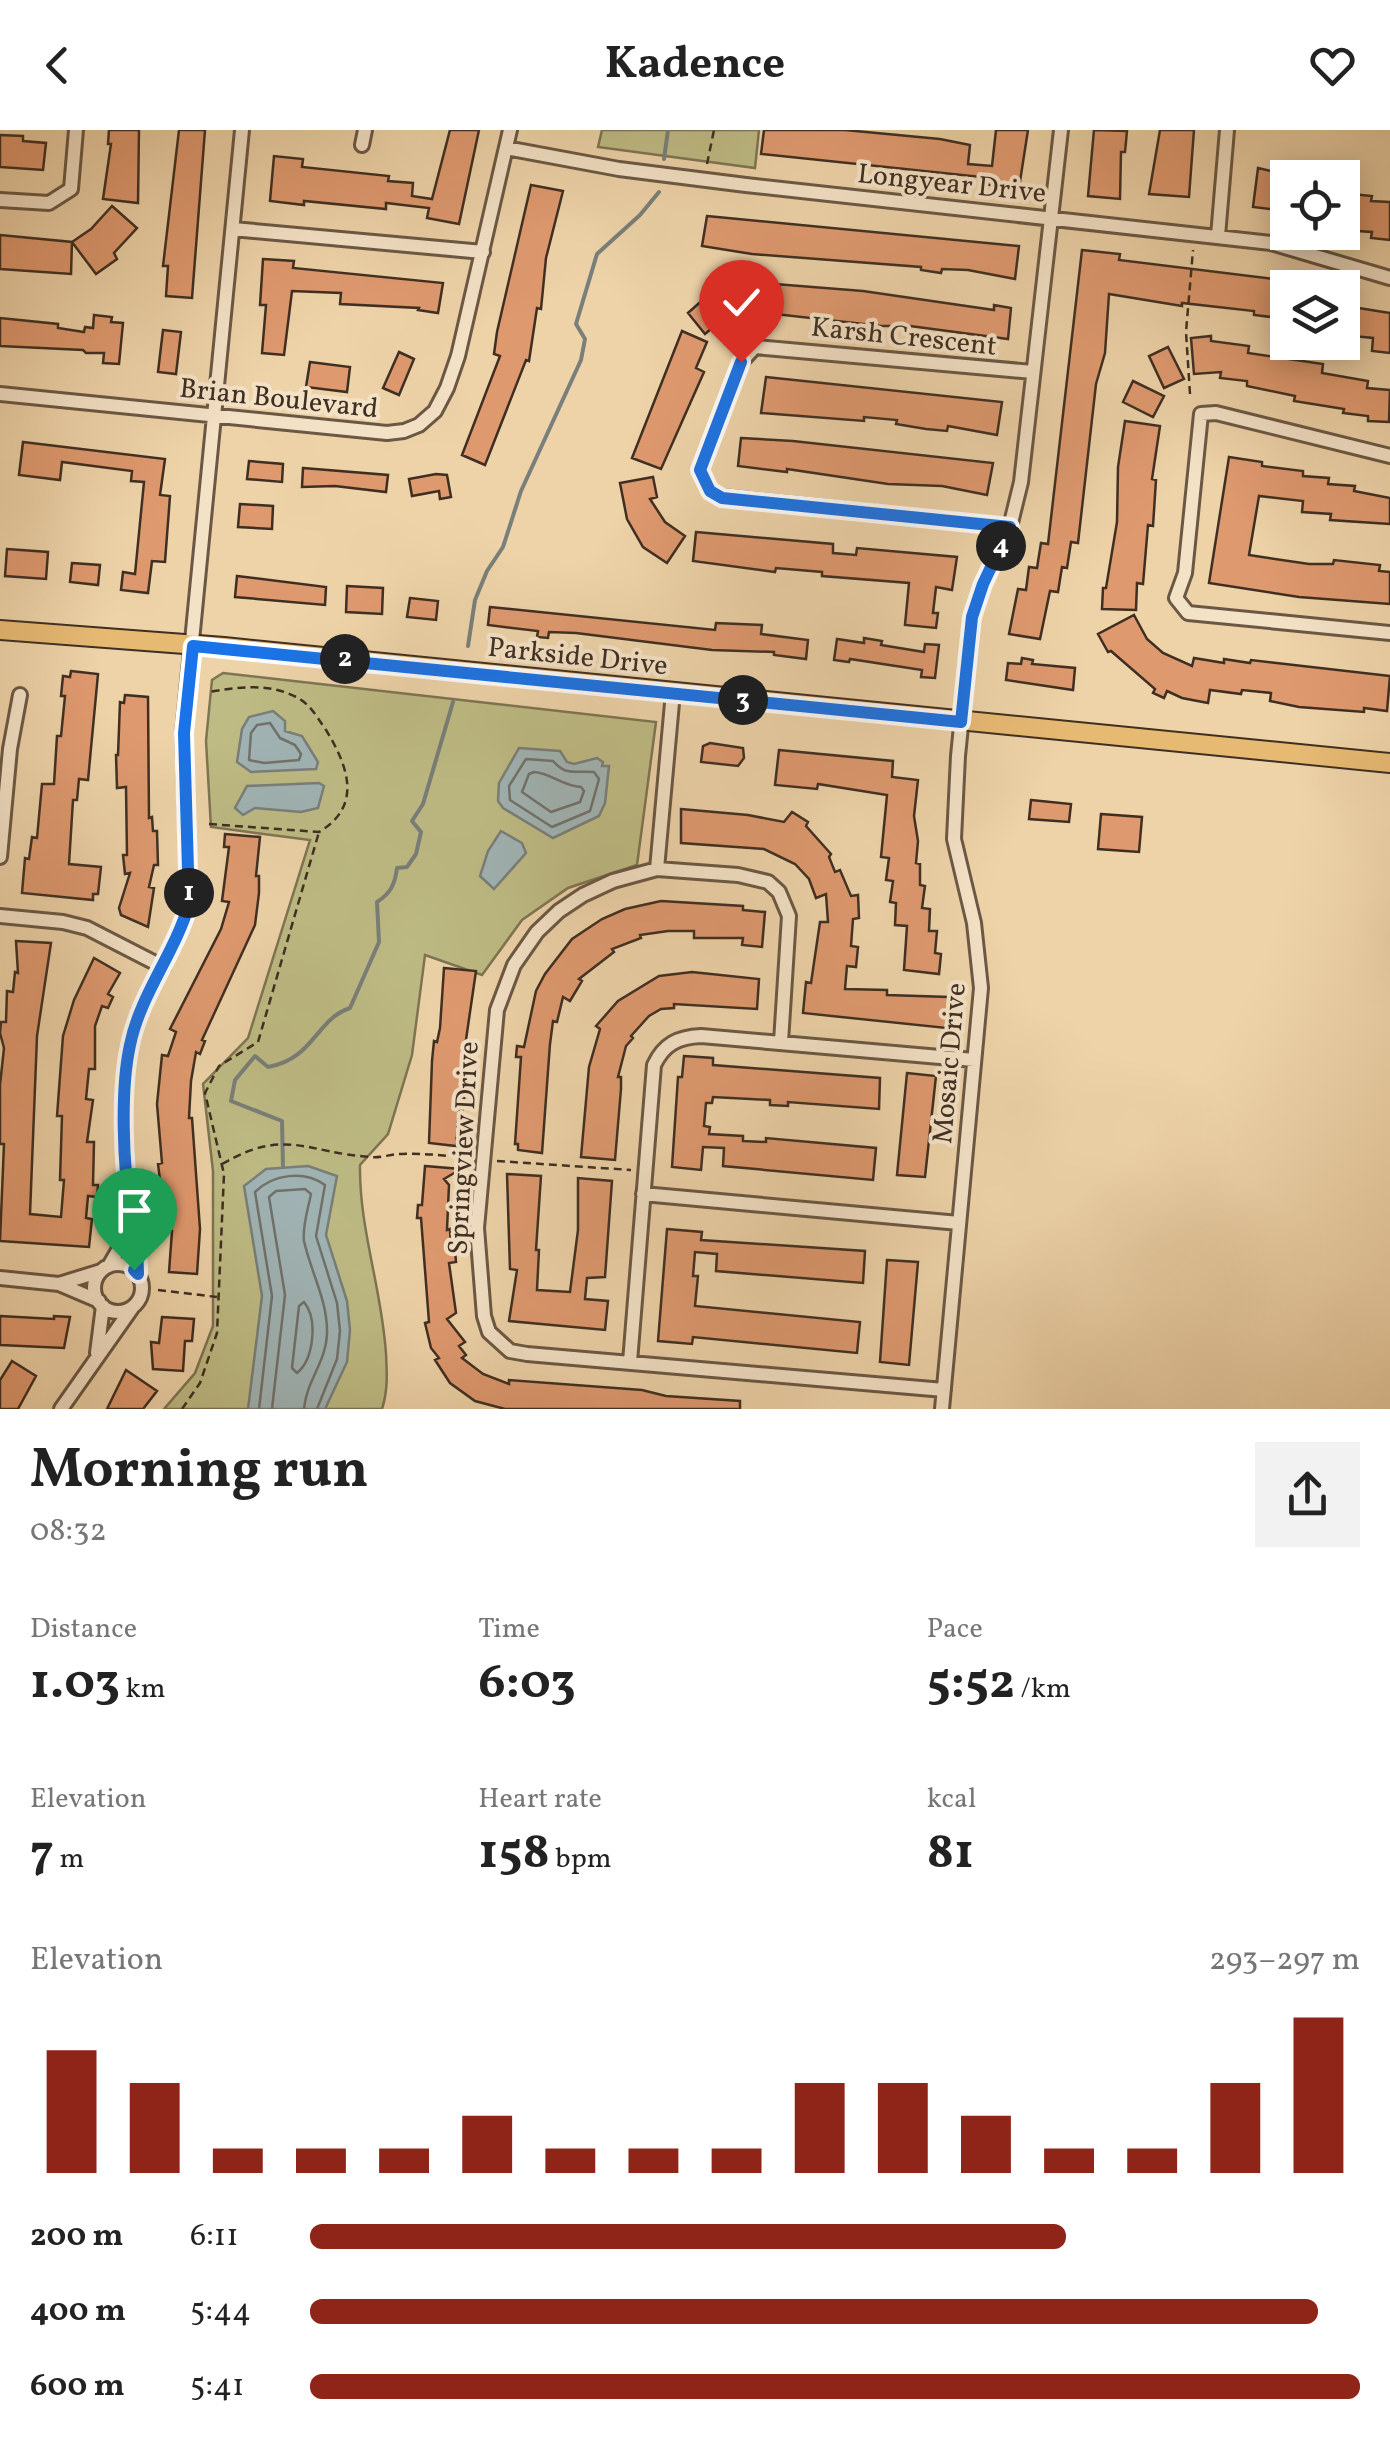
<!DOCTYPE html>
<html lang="en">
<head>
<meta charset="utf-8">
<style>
  :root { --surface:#fff; --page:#f2f2f2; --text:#222; --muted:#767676; --accent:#8f2418 }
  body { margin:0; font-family:Vollkorn,serif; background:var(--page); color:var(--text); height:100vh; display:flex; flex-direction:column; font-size:38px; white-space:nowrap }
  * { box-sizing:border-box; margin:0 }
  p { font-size:32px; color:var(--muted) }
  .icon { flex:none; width:55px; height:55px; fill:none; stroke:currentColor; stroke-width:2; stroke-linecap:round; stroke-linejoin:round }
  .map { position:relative; height:1279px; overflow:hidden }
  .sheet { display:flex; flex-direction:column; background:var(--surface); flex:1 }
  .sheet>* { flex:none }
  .controls { position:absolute; left:1270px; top:30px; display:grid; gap:20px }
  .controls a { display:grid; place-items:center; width:90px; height:90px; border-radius:0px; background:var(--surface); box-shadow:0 5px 25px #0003; font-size:50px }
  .pin { position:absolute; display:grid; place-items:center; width:85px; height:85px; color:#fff; margin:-102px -42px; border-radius:50% 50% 50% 0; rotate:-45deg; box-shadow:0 0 10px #0007 }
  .pin .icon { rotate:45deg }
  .km { position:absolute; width:50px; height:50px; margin:-25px; border-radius:50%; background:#222; color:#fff; font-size:28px; line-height:50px; text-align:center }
  .round { display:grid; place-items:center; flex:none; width:105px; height:105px; border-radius:0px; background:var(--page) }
  .headline { display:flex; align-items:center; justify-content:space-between; height:170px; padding:0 30px }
  h1 { font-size:55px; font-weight:700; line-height:75px }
  .figures { display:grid; grid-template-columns:repeat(3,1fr); gap:15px; height:170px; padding:10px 30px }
  .figures div { display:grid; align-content:center }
  .figures b { font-size:50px; font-weight:700 }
  .figures small { font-size:28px; font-weight:400 }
  .figures p { font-size:28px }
  .chart { height:280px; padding:20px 30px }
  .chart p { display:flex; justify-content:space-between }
  .chart svg { width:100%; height:180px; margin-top:10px; stroke:var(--accent); stroke-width:6 }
  ul { padding:0 30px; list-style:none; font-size:32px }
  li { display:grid; grid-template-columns:160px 120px 1fr; align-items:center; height:75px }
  li i { height:25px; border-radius:12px; background:var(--accent) }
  header { display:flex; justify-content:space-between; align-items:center; height:130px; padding:0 30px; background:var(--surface); font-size:45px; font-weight:700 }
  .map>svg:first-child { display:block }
</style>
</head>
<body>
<header><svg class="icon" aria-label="back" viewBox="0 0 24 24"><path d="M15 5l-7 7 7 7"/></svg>Kadence<svg class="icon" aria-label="heart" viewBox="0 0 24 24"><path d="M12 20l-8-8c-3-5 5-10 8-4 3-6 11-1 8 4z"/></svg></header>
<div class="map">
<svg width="1390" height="1279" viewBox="0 0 1390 1279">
  <rect width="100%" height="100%" fill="#eed3a9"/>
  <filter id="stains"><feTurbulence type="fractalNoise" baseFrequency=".002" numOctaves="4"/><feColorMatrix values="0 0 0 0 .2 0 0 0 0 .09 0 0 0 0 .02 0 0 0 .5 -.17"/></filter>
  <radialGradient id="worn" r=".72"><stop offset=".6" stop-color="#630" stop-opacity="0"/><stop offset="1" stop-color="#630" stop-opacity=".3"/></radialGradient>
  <!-- green -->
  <path fill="#bebb84" stroke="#7e7553" stroke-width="2.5" d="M602,0H759L755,38L598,17Z
    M223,543L656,592L637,735L568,758L522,790L482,845L425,825L412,925L388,1004L360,1035C359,1099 382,1159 386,1224C387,1244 388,1260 382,1279H164L195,1243L213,1196V1041L203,954L248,908L310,710L211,697L206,611L212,550Z"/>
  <!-- water -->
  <path fill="#a0b4b5" stroke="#797f7a" stroke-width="2.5" d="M273,581L285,591V601L302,606L318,632L316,639L251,642L237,632L242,599L249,587Z
    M519,618L560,621L567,632L574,634L597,628L603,632L602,636H609L605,673L599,686L553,708L503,678L498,671L499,653Z
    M319,653L324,656L318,678L301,682L255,678L243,685L235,678L247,656Z
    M501,701L522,713L526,723L494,759L480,746L488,721Z
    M308,1036L337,1046L326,1105L347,1171L350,1200L347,1232L325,1279H248L262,1166L244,1056L266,1039Z"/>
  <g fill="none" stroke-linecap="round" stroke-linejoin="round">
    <!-- shore -->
    <path stroke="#70726c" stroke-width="2.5" d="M270,593L280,608L295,615L301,624L299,630L264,633L249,630L251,603L257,595Z
      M526,629L553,631C567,647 575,640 594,642L599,649L590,681L552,697L510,670L509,656Z
      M534,642C551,643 562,656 581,657L584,661L580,672L551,682L522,662L529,644Z
      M304,1172C318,1189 314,1229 297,1243L292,1238L299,1176Z
      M259,1279L272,1166L255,1062C273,1044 304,1040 325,1055L316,1106L337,1173L340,1201L337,1229L317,1279
      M272,1279L285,1165L269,1067L276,1061L305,1059L311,1064C308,1079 302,1097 304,1111C311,1143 328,1171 327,1204C326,1232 306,1252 304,1279"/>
    <!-- stream -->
    <path stroke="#797f7a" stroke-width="4" d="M664,29L668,0
      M468,516L475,470L487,441L503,417L521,361L581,230L585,209L576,194L597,124L640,85L659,62
      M283,1037L282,991L231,971L235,950L255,926L268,937C314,929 316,889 350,878L379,812L377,772C391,763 395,754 397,738L407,737L416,724L421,702L412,691L423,674L453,572"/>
  </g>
  <!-- building -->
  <path fill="#df996f" stroke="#3f2f22" stroke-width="2.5" d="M109,0H139L138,73L103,69L111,14H108Z
    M179,0H205L192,168L166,166L168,136H163Z
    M450,0H479L459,94L427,88L429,78L386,73V79L304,71V75L270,71L274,26L303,29L302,37L389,46L388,51L413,53L412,66L432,69Z
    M764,0H845L940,9L970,15L968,34L992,36L996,0H1028L1019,58L981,54L982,47L761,24Z
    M1094,0L1127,1L1125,22H1121L1120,69L1088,66Z
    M1160,0H1194L1189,67L1149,64Z
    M0,5L23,6V11L46,13L43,40L0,37Z
    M1258,38L1288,45V81L1253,77Z
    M531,55L563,61L546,128L541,179L537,178L529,231L526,230L485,335L462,325L500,226L494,224L497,202Z
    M1342,63L1372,66L1371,71L1390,72V110L1371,108L1372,102L1342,100Z
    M112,76L137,98L114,123L117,129L96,144L72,112L91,99Z
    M707,86L1019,116L1015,149L968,140L942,139L941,143L921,140V137L752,124L702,116Z
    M0,105L72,112L71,144L0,139Z
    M1082,120L1120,124L1119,130L1283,150L1288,153V189L1254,185V181L1182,173V176L1109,164L1105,223L1096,254L1078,413L1071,412L1067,438L1062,437L1058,462L1050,461L1040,509L1009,504L1018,459L1026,460L1029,437L1037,438L1041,413L1048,414Z
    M263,129L294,131L293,138L443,153L438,183L418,180L419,178L340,174L341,163L292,161L284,225L262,223L266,175H260Z
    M736,150L747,181L719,192L705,204L688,183L717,157Z
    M761,153L863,161L994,180V175L1011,178L1008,209L910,196H881L757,182Z
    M1346,176L1390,183V223L1372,221L1373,208L1342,205Z
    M94,185L112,187L111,192L123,193L119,234L103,233L104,223H86L83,220L0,216V188L58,194V198L84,202L85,197L93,198Z
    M163,200L181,202L176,244L158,242Z
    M682,201L707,212L696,238L704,242L661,339L632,328Z
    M1211,206V211L1249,216L1248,223L1323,234L1322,243L1368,251L1367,258L1390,260L1389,292L1368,291V286L1343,283L1344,279L1294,271L1295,266L1247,256V251L1220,248L1221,242L1194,244L1191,208Z
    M1168,217L1184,249L1164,258L1149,226Z
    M399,222L414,229L399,265L383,258Z
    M310,232L350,237L347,262L306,257Z
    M766,247L1002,272L997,305L948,296L947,301L926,299L896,294L897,290L864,287V291L761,283Z
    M1133,251L1164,266L1153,287L1123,272Z
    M1125,291L1160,296L1152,349L1156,350L1153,396L1148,395L1143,454L1137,453L1136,480L1102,479L1103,458H1106L1117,392L1118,337Z
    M741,308L793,311L993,333L987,365L942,356L888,354L787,339V342L738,336Z
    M23,312L165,329L160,365L170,366L165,432L152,431L148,463L121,460L123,442L135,444L144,352L131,351L132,341L62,332L60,350L19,345Z
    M1229,327L1262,332V336L1303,341V346L1329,348L1328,354L1355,356L1354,361L1390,368V394L1330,390L1331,384L1302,382L1303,371L1259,366L1249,425L1309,434H1333L1334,430L1380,435L1379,441L1390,442V474L1299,467L1209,453Z
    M249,331L283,334L282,352L247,349Z
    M303,338L388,345L386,362L335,356L302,357Z
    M436,344L447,345L451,367L440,369L439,361L412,366L409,349Z
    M653,347L657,367L650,369L665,392L685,406L667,433L643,417L627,389L620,353Z
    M240,374L273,376L272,399L238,397Z
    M696,402L833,414V423L856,425L857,418L957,427L952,460L936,457L933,483H938L936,498L905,495L909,453L822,446V442L776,438L775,442L693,431Z
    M7,419L48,422L46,449L5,446Z
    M72,433L100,435L98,455L70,452Z
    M237,446L326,457L325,475L235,467Z
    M347,456L383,458L382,484L346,482Z
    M410,468L438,471L436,490L407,487Z
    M490,477L715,500L716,493L762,495L761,504L808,510L806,529L774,525V522L712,520L576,503L549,502L548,508L537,507L538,501L488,495Z
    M1134,485L1147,509L1163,523L1192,536L1194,528L1224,533V529L1250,533L1251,530L1390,546L1387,581L1364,578V582L1299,577L1270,571L1271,563L1242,560L1241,564L1210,560L1208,573L1182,568L1167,561L1164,568L1153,563L1155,559L1111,521L1108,522L1098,504Z
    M864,508L882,511L881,515L924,522L925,514L939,515L935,548L921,547L922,540L850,529L849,532L834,530L837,509L864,513Z
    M1022,528L1033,530L1032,534L1075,538L1073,560L1006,550L1008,533L1021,534Z
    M71,541L98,544L88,650L79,649L77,670H73L69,734L101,737L98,764H93V770L22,763L25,728L29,729L32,707L37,708L42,654H54L57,606H61L65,566H61L63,546L70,547Z
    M125,565L148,567L149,688L152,687L153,701H157L158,735H154L149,757L154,758L148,797L121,785L119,778L130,743L125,744L123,725H127L126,657L117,658L116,625H118L120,572L124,573Z
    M710,613L743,618L744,628L738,636L701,632L703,616Z
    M779,620L893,631L892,647L918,650L914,686L918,711L916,733L920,734V755L925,756L922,778L930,779L929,801H937L935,823L941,824L939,844L904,840L907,796L895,795L896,773L890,772L893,751L886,750L889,728L881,727L887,665L818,654L817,659L775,655Z
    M1031,670L1071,674L1069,692L1029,689Z
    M681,679L748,685L784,692L792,682L808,692L806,696L831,724L829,727L835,742L840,740L851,766L858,765L859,788L853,789L851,816L858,817L856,837L847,836L845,859L887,860V865L949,867L946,898L803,883L806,852L811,853L820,792H828L826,764L816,768L809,749L795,734L764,719L681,713Z
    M1101,684L1142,687L1139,722L1098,719Z
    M225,704L260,707L256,746H259V763L255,795L202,910L205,911L200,924L196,922L191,951L189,988H192L200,1099L197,1144L169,1142L172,1101H167L170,1074L163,1075L158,1034L162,1033L157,974L162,925L168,926L176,902L170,899L221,799L229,772L222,771L229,717H224Z
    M661,771L743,776V780L765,782L762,817L742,815L743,808H694V801H668L640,805L641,808L612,819L614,822L579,849L582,851L570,871L563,867L557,892L553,891L550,914L542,1023L518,1020V1014H515L521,927H516L517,916L524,917L536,861L545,844L572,809L602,789L625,779Z
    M16,811L51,813L37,906L30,1084L61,1087L64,1050H60L62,986H57L63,906L74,870L94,828L120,843L108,864L113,867L108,878L102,876L95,896V939H89L86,969L93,970L87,1012H94L93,1055H98L97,1067L88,1066L86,1088L92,1089L89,1117L0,1111L4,1014H0V955L4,918L0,903L1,892H6L7,861L13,862L15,842L18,843Z
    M444,838L476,841L462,937L469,938L468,951L466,950L463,979L459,978L456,1016L429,1013L432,931L434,911L437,912L440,898Z
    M692,842L759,849L757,879L674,874V878L661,879L649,886L631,906L633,908L626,916L618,947H621V959L615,1030L581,1027L589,937L600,899L596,896L618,871L659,846Z
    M684,926L713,928V935L880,948L879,979L788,972V976L770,975V970L713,967L712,973H706L704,996L710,997L709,1004L743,1006V1011L766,1012V1008L876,1018L873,1050L723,1036L724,1018L703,1017L701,1040L672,1037L678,947H682Z
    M907,943L936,946L925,1047L897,1045Z
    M425,1036L461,1039L444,1049L449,1055L447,1100L450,1099L451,1121L455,1120L456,1132L449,1133L456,1183L447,1189L465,1212L459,1216L466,1225L462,1228L483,1244L509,1254V1250L642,1260L666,1266L740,1271V1279H505L475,1271L450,1253L435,1230L439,1228L431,1218L425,1193L429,1192L421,1088H417L418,1075H422Z
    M507,1044L541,1046L536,1120H539L537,1160L570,1162L578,1100V1048L612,1051L605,1147L587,1148L585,1169L608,1171L605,1200L509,1191L517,1140L510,1139Z
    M667,1099L702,1102L701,1110L865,1121L863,1153L716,1141L717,1124L695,1122L693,1146H698L695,1176L860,1192L857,1223L693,1207L692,1214L658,1211Z
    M887,1130L918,1132L909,1235L880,1232Z
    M0,1186L54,1189V1186L70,1187L64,1218L0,1215Z
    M162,1187L194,1189L192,1211H185L183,1241L153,1239L151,1212L159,1213Z
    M12,1231L36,1246L18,1279H0V1250Z
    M126,1240L157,1261L143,1279H107Z"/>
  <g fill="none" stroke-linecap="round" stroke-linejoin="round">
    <!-- minor casing -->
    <g stroke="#6b5844" stroke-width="18">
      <path id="minor" d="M362,15L365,0
        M506,18L619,39L746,55L1271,113L1390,148
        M0,70L49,73L71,59L76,0
        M233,99L483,122
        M1218,106L1227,0
        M0,264L387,303L404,301L419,295L435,281L447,258L458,226L510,0
        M1390,326L1216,283L1201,284L1185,443L1176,468L1188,483L1390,503
        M1010,397L722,367L710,361L700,340L741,232L755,217L1033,242
        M0,727L10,619L20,565
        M657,739L673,562
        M0,786L63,792L87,798L163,837
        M781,912L789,786L779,762L768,752L738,745L657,739L613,751L583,765L559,781L537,802L514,835L497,880L477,1098L484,1186L489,1202L510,1221L527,1224L944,1260
        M643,1064L959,1093
        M94 1158a24 24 0 1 1 48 0a24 24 0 1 1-48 0Z
        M109,1136L120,1117L130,1085
        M138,1144C138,1122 135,1105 131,1084C123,1036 120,962 130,915C140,865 175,823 189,774L183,603L242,0
        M0,1148L59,1154L99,1171
        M59,1154L101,1141
        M97,1223L103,1176
        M630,1232L654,935C664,914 678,907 701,906L974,930
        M61,1279L132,1178
        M942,1279L981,858L974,793L954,709L958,626L972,487L983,454L1010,397L1021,352L1061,0"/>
    </g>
    <!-- major casing -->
    <g stroke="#3f2f22" stroke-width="22">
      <path id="major" d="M0,500L224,517L1390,633"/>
    </g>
    <!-- path -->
    <path stroke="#3f2f22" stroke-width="2.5" stroke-dasharray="8 5" stroke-linecap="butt" d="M707,34L714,0
      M1190,264L1186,202L1193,120
      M209,694L319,702C363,676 348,636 326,600C316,586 310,573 294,566C268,553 237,557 209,562
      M497,1031L631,1040
      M222,1034C286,997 306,1023 371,1027C381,1028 391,1024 402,1024C425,1023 448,1026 471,1028
      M158,1160L217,1167
      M182,1279L200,1253L217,1203L224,1044L205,963L219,936L258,912L319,702"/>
    <!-- minor -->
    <use href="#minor" stroke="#f4e2c7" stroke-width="12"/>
    <!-- major -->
    <use href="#major" stroke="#e7ba74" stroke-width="18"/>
  </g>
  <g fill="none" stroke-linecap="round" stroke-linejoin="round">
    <!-- route casing -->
    <g stroke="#fff" stroke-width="20">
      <path id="route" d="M134,1140L138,1144C138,1122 135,1105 131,1083C123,1036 120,961 130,915C140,865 175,823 189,774L184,603L193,516L961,592L972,487L983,454L1010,397L722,368L710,361L700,340L741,232"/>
    </g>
    <!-- route -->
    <use href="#route" stroke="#1a73e8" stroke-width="12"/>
  </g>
  <g text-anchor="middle" stroke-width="8" stroke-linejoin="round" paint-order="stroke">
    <!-- street labels -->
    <g font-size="28" fill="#3f2f22" stroke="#f4e2c7">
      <text transform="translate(952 52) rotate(6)" y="10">Longyear Drive</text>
      <text transform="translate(904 205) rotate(6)" y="10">Karsh Crescent</text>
      <text transform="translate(279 267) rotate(6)" y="10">Brian Boulevard</text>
      <text transform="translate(578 525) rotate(6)" y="10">Parkside Drive</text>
      <text transform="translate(948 933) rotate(-85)" y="10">Mosaic Drive</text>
      <text transform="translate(462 1018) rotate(-87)" y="10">Springview Drive</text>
    </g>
  </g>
  <rect width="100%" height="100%" filter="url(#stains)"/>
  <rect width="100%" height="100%" fill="url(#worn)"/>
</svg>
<div class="controls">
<a><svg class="icon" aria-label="locate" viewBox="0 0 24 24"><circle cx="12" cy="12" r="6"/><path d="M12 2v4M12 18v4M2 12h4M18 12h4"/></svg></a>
<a><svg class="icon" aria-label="layers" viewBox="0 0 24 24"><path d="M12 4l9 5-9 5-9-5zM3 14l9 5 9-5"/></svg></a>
</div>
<div class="pin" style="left:134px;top:1140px;background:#1e9e55"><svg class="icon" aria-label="arrive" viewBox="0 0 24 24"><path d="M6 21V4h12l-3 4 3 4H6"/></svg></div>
<div class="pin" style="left:741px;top:232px;background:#d93025"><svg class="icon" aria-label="check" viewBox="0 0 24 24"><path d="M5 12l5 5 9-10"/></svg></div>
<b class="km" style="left:189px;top:763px">1</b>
<b class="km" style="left:345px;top:529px">2</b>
<b class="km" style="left:743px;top:570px">3</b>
<b class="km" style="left:1001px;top:416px">4</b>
</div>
<section class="sheet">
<div class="headline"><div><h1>Morning run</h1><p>08:32</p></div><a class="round"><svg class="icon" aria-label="share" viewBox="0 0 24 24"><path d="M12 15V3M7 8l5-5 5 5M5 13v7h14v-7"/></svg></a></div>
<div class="figures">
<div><p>Distance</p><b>1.03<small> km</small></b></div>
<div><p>Time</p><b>6:03</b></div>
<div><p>Pace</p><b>5:52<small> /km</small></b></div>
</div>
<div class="figures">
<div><p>Elevation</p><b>7<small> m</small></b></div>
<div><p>Heart rate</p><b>158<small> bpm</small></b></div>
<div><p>kcal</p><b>81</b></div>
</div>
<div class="chart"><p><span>Elevation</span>293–297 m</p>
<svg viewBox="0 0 160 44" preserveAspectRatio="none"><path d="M5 44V14M15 44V22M25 44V38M35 44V38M45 44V38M55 44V30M65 44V38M75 44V38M85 44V38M95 44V22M105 44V22M115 44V30M125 44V38M135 44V38M145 44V22M155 44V6"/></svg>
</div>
<ul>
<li><b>200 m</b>6:11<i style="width:72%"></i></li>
<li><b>400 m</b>5:44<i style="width:96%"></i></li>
<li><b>600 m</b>5:41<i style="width:100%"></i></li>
</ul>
</section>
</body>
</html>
